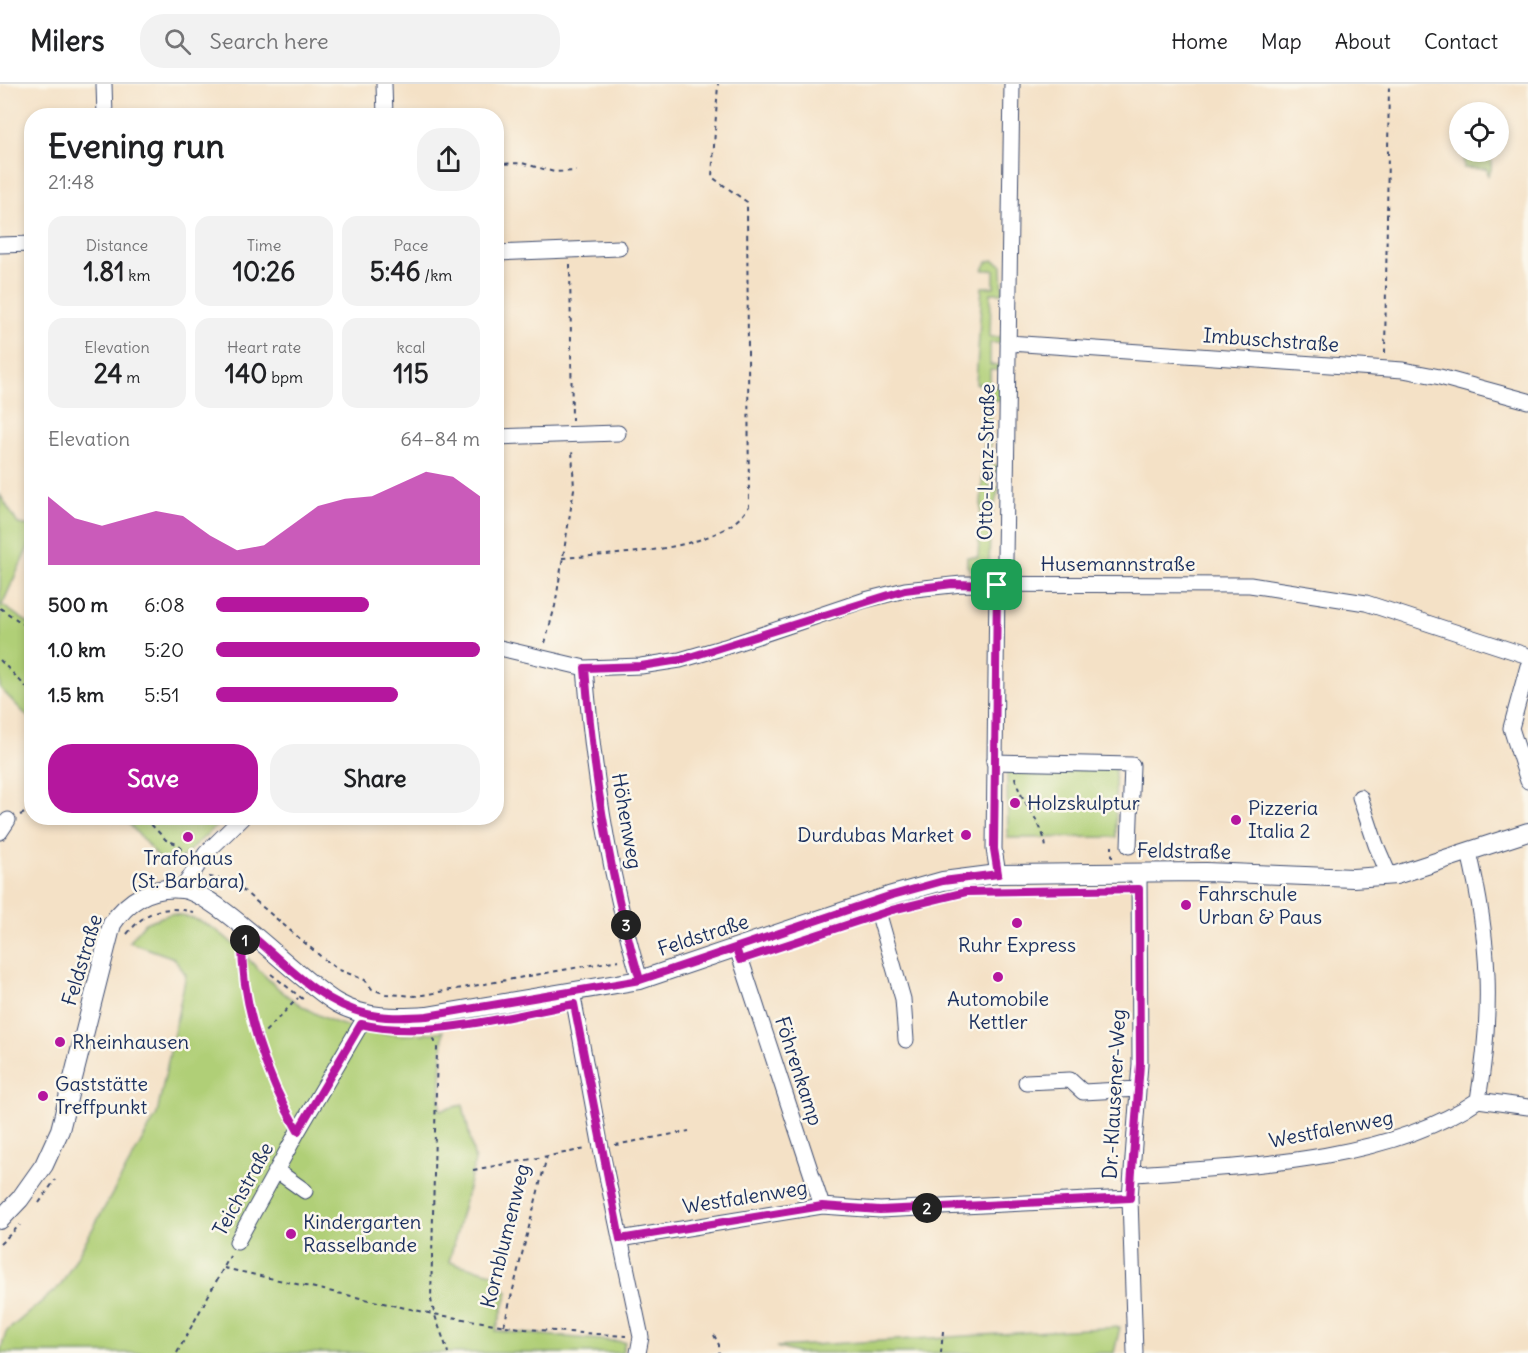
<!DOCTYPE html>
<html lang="en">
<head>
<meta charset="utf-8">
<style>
  :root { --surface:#fff; --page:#f2f2f2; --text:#202124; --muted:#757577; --line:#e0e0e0; --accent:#b5179e }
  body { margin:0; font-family:Delius,sans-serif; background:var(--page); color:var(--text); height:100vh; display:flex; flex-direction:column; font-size:22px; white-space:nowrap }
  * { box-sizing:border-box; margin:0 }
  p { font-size:20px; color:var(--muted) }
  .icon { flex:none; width:33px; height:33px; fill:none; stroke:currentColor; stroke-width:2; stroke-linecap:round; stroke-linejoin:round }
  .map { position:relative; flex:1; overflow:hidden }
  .side { position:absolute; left:24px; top:24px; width:480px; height:717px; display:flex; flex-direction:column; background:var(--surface); border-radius:24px; box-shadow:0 3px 9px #0003 }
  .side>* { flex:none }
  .tools { position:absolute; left:1449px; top:18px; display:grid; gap:12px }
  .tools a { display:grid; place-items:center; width:60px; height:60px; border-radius:50%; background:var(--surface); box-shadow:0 3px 9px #0003; font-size:30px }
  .pin { position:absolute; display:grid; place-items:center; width:51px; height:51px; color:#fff; margin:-26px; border-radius:12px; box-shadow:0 3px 9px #0006 }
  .km { position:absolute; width:30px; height:30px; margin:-15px; border-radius:50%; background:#222; color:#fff; font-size:16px; line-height:30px; text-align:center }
  .round { display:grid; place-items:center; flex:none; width:63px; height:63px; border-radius:24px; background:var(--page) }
  .overview { display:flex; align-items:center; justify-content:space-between; height:102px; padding:0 24px }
  h1 { font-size:33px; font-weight:700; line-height:45px }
  .stats { display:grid; grid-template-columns:repeat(3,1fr); gap:9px; height:102px; padding:6px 24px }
  .stats div { display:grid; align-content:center; border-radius:15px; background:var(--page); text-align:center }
  .stats b { font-size:26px; font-weight:700 }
  .stats small { font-size:16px; font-weight:400 }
  .stats p { font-size:16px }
  .chart { height:168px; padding:12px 24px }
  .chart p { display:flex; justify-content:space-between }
  .chart svg { width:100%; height:108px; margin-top:6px; fill:var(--accent); opacity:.7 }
  .action { display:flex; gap:12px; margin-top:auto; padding:12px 24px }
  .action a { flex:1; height:69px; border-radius:24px; background:var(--accent); color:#fff; font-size:24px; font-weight:700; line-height:69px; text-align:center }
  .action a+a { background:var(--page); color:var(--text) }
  ul { padding:0 24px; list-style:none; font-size:20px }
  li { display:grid; grid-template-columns:96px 72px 1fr; align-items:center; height:45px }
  li i { height:15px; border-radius:8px; background:var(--accent) }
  header { display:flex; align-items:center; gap:36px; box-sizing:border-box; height:84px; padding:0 30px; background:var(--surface); border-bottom:2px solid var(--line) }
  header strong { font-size:28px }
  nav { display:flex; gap:33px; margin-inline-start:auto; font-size:21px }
  .search { width:420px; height:54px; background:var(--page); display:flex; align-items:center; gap:15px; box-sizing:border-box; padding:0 21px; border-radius:24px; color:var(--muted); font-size:22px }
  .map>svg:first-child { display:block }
</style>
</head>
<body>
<header>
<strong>Milers</strong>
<div class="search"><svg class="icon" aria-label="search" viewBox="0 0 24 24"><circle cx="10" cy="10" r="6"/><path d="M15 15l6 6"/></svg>Search here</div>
<nav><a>Home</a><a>Map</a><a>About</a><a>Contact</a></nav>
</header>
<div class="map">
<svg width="1528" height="1269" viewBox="0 0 1528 1269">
  <rect width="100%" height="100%" fill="#fbf7ec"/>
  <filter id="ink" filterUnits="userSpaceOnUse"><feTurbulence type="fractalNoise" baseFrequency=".0167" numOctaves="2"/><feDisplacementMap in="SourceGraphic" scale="12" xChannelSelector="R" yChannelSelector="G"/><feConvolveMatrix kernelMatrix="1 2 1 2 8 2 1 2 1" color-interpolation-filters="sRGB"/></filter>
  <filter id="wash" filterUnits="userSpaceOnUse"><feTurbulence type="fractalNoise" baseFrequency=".008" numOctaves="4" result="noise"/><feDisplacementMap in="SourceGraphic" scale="24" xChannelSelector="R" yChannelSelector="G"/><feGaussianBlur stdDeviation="1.35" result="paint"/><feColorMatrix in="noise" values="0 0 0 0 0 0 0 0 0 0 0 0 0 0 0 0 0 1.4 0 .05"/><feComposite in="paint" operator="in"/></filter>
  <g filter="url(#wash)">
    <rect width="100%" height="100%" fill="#f4e1c6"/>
    <!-- green -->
    <path fill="#b0cf77" stroke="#667f6a" stroke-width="1.5" d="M1464,68H1491V86L1488,91L1487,85L1464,84Z
      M993,176L1002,181L1003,209H991L990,253H1002V259H990V281H1002V286H990V302L1001,303L1002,316H990V381L1001,382L1000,387H990L989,403L999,404L990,439L989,490H974L967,482V473H978L988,301L976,300L982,203H994V186H983L987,178Z
      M0,411L18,440L31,442V457L2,521L31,541V636L0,604Z
      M1115,683L1116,753L1008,754L1007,684Z
      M124,734H225L178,777L167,783Z
      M170,830C215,832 240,868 270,897C317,942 380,959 443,947L440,1026L463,1021L475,1077L449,1178L500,1191L496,1199L508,1208L496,1247L625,1258L622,1269H0L6,1248L61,1201L157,1030L186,891L174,874L129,858L145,839Z
      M1120,1243L1114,1269H797L776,1263Z"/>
  </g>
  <g filter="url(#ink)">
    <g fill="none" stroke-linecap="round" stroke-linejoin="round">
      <!-- minor casing -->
      <g stroke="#3c4a6e" stroke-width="17">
        <path id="minor" d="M104,0L105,32
          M384,0L385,32
          M0,161L32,160
          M496,169L619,164
          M1008,259L1403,286L1440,293L1528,317
          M496,353L618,349
          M496,563L585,584L641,582L680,576L725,563L865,516L905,506L962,500L1250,501L1366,519L1528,572
          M1528,582L1511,644L1528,697
          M585,584C593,688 610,796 640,896
          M994,678L1132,681L1129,762
          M1360,713L1376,761L1389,791
          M0,748L8,736
          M1469,768C1490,857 1493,925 1478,1016
          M998,790L994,765L997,501L1005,485V474L1012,0
          M182,805L206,769L242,734
          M875,817L903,915L906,956
          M737,864L822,1122
          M572,907L601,1064L641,1253L638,1269
          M1026,998L1070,996L1083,1008L1138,1005
          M277,1087L305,1107
          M1133,1090C1239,1083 1389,1078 1478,1016L1528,1023
          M620,1155L822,1122L880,1126L1130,1114
          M237,1158L298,1047L367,930
          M1135,1269L1130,1114L1140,980L1139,789"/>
      </g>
      <!-- major casing -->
      <g stroke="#3c4a6e" stroke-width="20">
        <path id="major" d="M0,1136L20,1115L44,1081L60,1046L112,840C128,816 152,802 182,805C217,809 299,897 337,919C365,935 396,934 427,932L640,896L889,812L943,797L998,790L1092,789L1206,788L1353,794L1396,791L1528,748"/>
      </g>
      <!-- path -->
      <path stroke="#3c4a6e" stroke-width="2" stroke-dasharray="4.5 4.5" stroke-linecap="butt" d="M496,80L522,79L554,88L576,87
        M570,180L572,337
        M1385,269L1389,0
        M562,474C611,470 723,469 749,422L747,118L712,93L718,0
        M0,524L32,546
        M545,559L555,522L574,405L572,366
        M0,576L32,609
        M1015,693C1020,719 1043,736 1046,764
        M20,731L32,726
        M145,734L166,756L177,760L187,770
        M1112,774V762
        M209,793L232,797L325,876L337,885L365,896L372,905L386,910L417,912L619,876
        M997,808L1075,807
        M127,850C147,826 163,821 193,828
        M242,862C242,915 264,984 289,1031
        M271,890L304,916
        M431,946L437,964L431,1215C434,1234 443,1251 448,1269
        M259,954L298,914
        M615,1061L689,1047
        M473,1086L586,1065
        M39,1119L55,1096
        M0,1160L20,1141
        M224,1184L433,1230L525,1245L626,1252
        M504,1241L547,1072
        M714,1251L719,1261V1269
        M177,1269L230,1172
        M941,1269L943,1247"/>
      <!-- minor -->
      <use href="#minor" stroke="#fff" stroke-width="15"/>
      <!-- major -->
      <use href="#major" stroke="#fff" stroke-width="18"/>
    </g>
  </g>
  <g fill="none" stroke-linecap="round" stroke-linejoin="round" filter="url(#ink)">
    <!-- route casing -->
    <g stroke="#fff" stroke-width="12">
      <path id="route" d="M997,501L994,765L998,790L943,797L889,812L640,896L427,932C407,933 387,935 367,930C321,920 285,879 250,850L242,860C242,922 266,993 298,1047L361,940C424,956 510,932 574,920L620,1155L822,1122L880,1126L1130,1114L1140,980L1139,805L966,808L892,826L740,876L736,864L640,896C610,796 593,688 585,584L641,582L680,576L905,506L952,500L997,501"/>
    </g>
    <!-- route -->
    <use href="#route" stroke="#b5179e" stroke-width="8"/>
  </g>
  <!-- markers -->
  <g fill="#b5179e" stroke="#fbf7ec" stroke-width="2">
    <circle cx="1015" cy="719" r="6"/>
    <circle cx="1236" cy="736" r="6"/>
    <circle cx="966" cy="751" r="6"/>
    <circle cx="188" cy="753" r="6"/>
    <circle cx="1186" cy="821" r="6"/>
    <circle cx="1017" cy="839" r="6"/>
    <circle cx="998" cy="893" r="6"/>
    <circle cx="60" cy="958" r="6"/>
    <circle cx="43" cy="1012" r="6"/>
    <circle cx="291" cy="1150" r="6"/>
  </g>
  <g text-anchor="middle" stroke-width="5" stroke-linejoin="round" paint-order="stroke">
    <!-- street labels -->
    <g font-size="20" fill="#1b2f5e" stroke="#fbf7ec">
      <text transform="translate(1271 256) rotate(4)" y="7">Imbuschstraße</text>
      <text transform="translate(986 378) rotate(-89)" y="7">Otto-Lenz-Straße</text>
      <text x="1118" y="487">Husemannstraße</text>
      <text transform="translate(627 737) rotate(80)" y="7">Höhenweg</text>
      <text transform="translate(1184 767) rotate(1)" y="7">Feldstraße</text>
      <text transform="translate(703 851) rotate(-18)" y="7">Feldstraße</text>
      <text transform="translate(82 876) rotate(-73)" y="7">Feldstraße</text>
      <text transform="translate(799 987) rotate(72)" y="7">Föhrenkamp</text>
      <text transform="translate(1114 1010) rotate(-87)" y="7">Dr.-Klausener-Weg</text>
      <text transform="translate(1331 1045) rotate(-11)" y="7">Westfalenweg</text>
      <text transform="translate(243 1105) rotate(-61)" y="7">Teichstraße</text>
      <text transform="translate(745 1113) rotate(-9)" y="7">Westfalenweg</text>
      <text transform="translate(505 1152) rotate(-76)" y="7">Kornblumenweg</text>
    </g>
    <!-- poi labels -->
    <g font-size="20" fill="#1b2f5e" stroke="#fbf7ec" text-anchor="start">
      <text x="1027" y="726">Holzskulptur</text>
      <text x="1248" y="731">Pizzeria<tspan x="1248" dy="23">Italia 2</tspan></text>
      <text x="954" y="758" text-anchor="end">Durdubas Market</text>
      <text x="188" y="781" text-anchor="middle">Trafohaus<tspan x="188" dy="23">(St. Barbara)</tspan></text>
      <text x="1198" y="817">Fahrschule<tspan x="1198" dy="23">Urban &amp; Paus</tspan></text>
      <text x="1017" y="868" text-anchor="middle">Ruhr Express</text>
      <text x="998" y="922" text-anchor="middle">Automobile<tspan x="998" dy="23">Kettler</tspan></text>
      <text x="72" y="965">Rheinhausen</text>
      <text x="55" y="1007">Gaststätte<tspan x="55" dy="23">Treffpunkt</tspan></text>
      <text x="303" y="1145">Kindergarten<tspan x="303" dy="23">Rasselbande</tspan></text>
    </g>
  </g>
</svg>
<div class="tools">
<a><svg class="icon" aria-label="locate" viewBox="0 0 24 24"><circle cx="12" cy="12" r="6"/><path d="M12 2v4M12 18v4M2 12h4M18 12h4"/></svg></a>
</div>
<div class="pin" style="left:997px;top:501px;background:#1e9e55"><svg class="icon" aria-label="arrive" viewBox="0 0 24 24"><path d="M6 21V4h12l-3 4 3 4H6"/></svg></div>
<b class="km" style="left:245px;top:856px">1</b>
<b class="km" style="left:927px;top:1124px">2</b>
<b class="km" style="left:626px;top:841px">3</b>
<section class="side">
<div class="overview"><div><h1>Evening run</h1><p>21:48</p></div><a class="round"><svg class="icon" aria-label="share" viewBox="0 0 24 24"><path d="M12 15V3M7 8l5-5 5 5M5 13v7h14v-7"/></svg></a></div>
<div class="stats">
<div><p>Distance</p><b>1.81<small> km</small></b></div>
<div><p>Time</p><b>10:26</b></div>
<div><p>Pace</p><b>5:46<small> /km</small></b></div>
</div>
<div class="stats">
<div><p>Elevation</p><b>24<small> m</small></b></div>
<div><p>Heart rate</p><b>140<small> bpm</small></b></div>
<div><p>kcal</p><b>115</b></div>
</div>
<div class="chart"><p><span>Elevation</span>64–84 m</p>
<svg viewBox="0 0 160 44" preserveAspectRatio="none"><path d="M0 44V16L10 25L20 28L30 25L40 22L50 24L60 32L70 38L80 36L90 28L100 20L110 17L120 16L130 11L140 6L150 8L160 16V44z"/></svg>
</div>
<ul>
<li><b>500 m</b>6:08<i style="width:58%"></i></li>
<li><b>1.0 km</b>5:20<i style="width:100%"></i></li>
<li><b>1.5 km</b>5:51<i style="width:69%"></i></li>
</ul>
<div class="action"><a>Save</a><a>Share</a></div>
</section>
</div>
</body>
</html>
